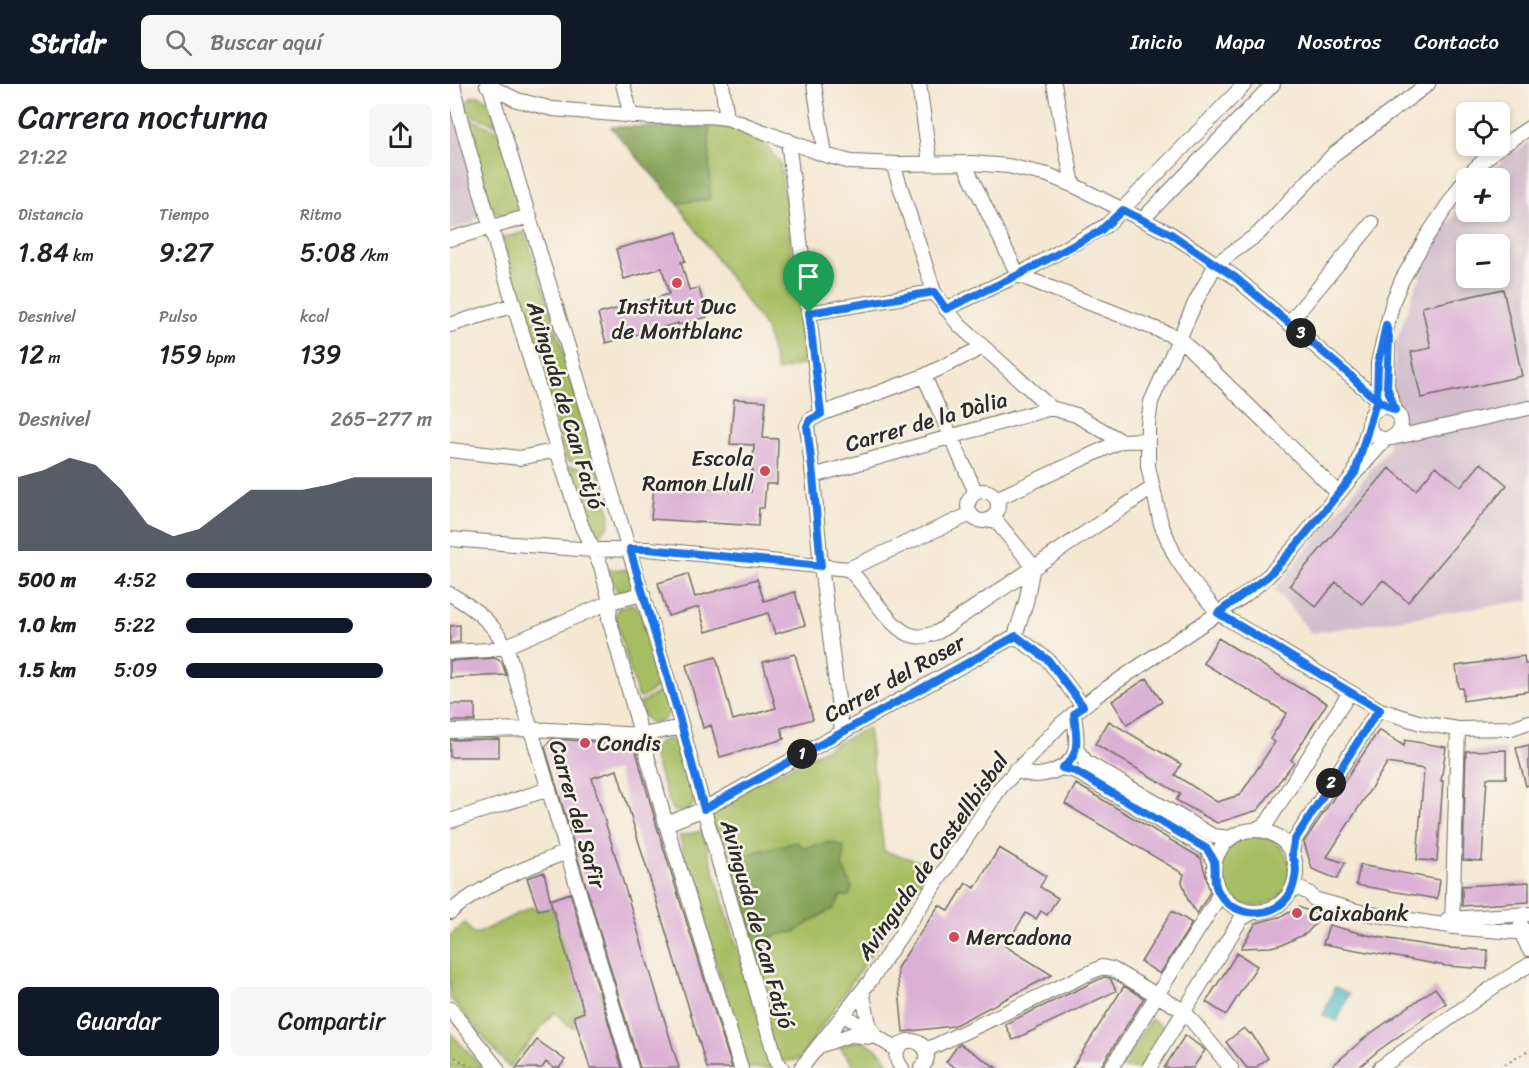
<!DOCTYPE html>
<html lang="es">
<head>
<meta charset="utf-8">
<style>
  :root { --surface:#fff; --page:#f6f6f6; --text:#202124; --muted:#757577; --accent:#111827 }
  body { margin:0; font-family:Sriracha,sans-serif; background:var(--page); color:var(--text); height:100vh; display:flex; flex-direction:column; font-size:22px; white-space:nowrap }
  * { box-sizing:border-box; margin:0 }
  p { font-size:20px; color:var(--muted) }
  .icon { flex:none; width:33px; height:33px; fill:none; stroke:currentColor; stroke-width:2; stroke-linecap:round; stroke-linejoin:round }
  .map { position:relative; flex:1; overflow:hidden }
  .details { display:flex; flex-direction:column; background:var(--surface); width:450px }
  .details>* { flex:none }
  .fabs { position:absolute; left:1006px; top:18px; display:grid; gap:12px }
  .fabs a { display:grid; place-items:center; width:54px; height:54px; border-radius:9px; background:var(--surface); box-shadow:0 3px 9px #0003; font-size:30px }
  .pin { position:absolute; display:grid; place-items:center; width:51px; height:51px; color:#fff; margin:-62px -26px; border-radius:50% 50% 50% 0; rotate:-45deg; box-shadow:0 0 6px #0007 }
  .pin .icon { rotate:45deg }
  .km { position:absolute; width:30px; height:30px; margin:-15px; border-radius:50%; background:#222; color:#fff; font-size:16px; line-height:30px; text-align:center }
  .round { display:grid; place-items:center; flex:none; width:63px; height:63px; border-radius:9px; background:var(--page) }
  .head { display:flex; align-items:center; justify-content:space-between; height:102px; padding:0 18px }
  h1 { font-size:33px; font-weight:600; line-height:45px }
  .figures { display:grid; grid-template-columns:repeat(3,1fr); gap:9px; height:102px; padding:6px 18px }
  .figures div { display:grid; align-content:center }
  .figures b { font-size:26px; font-weight:600 }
  .figures small { font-size:16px; font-weight:400 }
  .figures p { font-size:16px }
  .chart { height:168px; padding:12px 18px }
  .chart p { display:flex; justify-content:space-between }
  .chart svg { width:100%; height:108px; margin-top:6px; fill:var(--accent); opacity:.7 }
  .cta { display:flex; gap:12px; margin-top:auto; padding:12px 18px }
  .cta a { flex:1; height:69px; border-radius:9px; background:var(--accent); color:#fff; font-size:24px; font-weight:600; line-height:69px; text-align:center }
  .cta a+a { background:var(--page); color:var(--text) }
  ul { padding:0 18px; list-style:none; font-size:20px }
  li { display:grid; grid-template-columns:96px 72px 1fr; align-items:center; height:45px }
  li i { height:15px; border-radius:8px; background:var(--accent) }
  header { display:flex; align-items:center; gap:36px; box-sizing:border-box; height:84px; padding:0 30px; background:var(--accent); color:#fff }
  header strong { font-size:28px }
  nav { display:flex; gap:33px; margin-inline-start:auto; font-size:21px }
  .search { width:420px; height:54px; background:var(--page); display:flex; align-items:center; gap:15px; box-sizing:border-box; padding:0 21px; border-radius:9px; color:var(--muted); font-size:22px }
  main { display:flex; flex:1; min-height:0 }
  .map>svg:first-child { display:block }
</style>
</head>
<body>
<header>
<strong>Stridr</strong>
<div class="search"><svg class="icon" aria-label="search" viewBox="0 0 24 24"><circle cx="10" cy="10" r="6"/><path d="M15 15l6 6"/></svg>Buscar aquí</div>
<nav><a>Inicio</a><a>Mapa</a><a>Nosotros</a><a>Contacto</a></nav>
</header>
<main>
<section class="details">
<div class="head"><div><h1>Carrera nocturna</h1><p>21:22</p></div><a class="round"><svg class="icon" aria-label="share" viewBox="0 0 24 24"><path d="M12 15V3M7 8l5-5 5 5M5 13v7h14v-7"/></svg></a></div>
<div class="figures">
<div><p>Distancia</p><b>1.84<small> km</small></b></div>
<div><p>Tiempo</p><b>9:27</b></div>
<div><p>Ritmo</p><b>5:08<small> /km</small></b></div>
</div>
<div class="figures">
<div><p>Desnivel</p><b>12<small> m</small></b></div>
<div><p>Pulso</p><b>159<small> bpm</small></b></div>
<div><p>kcal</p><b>139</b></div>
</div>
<div class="chart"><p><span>Desnivel</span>265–277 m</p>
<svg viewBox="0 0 160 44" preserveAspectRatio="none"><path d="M0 44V14L10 11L20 6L30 9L40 19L50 33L60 38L70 35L80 27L90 19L100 19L110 19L120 17L130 14L140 14L150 14L160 14V44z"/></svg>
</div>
<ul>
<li><b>500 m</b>4:52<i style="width:100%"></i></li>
<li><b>1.0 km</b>5:22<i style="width:68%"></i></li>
<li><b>1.5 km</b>5:09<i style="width:80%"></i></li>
</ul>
<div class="cta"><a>Guardar</a><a>Compartir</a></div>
</section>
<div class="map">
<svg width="1079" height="984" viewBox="0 0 1079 984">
  <rect width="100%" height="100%" fill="#f7f3e8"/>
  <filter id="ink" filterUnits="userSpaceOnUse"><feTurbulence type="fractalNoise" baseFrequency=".0167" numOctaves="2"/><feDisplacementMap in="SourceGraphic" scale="12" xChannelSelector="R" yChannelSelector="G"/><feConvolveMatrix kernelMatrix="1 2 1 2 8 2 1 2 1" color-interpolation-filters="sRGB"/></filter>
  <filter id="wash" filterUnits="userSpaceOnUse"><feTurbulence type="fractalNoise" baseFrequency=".008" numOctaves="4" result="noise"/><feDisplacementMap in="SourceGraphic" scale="24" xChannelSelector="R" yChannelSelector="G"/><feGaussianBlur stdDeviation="1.35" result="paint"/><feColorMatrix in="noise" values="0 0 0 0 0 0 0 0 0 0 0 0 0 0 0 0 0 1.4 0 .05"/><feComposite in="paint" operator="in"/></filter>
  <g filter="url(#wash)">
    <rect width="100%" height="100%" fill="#f4e8d3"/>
    <!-- industrial -->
    <path fill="#d1bdcc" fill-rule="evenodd" d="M0,0L31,125L24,139L0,146Z
      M1079,58V516L861,549L825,505L939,364L945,263L964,206L990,152L1017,111V128H1050V94H1031L1036,89ZM1017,160H1050V194H1017Z"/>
    <!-- green -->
    <path fill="#a7bd62" stroke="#697446" stroke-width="1.5" d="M29,12L40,17L47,41L15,29L14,23L21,13Z
      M17,34L49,47L69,117C64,136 49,136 39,120Z
      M161,43H301L330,79L357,279L327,287L316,245L227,119Z
      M75,148L106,242L84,267L52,154Z
      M107,245L145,380L117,377L86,272Z
      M119,382L149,386L160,432L159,441L150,450L140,448L132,431Z
      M158,485L179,486L183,501L172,510L167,508Z
      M180,520L185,521L190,527L212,600L191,614L188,613L165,534L168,524Z
      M214,605C217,617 223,628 213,637L201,639L194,633L190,619Z
      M418,644L434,767L481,781L350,975L327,979L254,725Z
      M218,655L228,660L246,715L241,724L231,728L222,726L202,669C205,660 210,657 218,655Z
      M252,747L318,966L321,984H297L296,982L229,752Z
      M770 787a35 35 0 1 1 70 0a35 35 0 1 1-70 0Z
      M102,822L130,913L152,906L155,922L124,931V943H121L104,928L59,983L0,914V852L15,839L24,851L81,823L88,826Z
      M701,935L717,945L692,984H669Z
      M0,948L32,984H0Z
      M411,957C425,962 436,970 440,984H406L390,963L402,958Z"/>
    <!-- forest -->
    <path fill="#85a458" stroke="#586842" stroke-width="1.5" d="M161,43H259L260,115L227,119Z
      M347,758L354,764L379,758L393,762L394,773L392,782L402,804L399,812H391L383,825L374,829L345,848L327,851L314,857L313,862L321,872L316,881L308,887L302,883L275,779L305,768Z"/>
    <!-- water -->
    <path fill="#4ebbc8" stroke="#3c737a" stroke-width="1.5" d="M885,903L899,910L887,937L873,931Z"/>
    <g id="blocks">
      <!-- building -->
      <path fill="#dbb0d5" d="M227,148L235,177L231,178L239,206L249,204L257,233L228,241V239L156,259L148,230L219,210L212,184L174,195L166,165Z
        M1053,205L1072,292L971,314L961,268L981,264L972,223Z
        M284,315L316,317L313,354L328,355L327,400H316L314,424H309L308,442L201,435L204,401L301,408L304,361L280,360Z
        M1031,379L1057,401L958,518L933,496L912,520L886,498L866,523L840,501L939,384L966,406L986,382L1011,403Z
        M238,490L245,513L307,495L314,517L345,508L355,541L325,550L318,529L256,548L249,523L218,532L208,499Z
        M10,541V558L0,559V542Z
        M768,554L851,605L852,604L877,619L841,676L844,678L808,726L767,739L726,716L730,710L645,660L659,637L731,680L725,691L767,718L790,711L825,658L820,655L837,629L753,579Z
        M345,570L363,635L331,644L334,655L270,673L261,641L253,644L236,581L266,573L283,636L326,624L313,578Z
        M1074,572L1075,580H1079V607L1013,617V604H1009L1006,582Z
        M45,574L52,578L56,591L0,594V577Z
        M697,594L712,618L677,641L662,617Z
        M0,620H25V637H0Z
        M929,646L954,662L955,656L996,663L991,697H993L987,777L967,776L974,685L937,679L877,773L895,779L887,795L862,785L854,758Z
        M49,655V673H0V656Z
        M102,655L184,660L207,743L282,984H257L167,686L142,694L229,984H190L95,663Z
        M1079,661V701L1076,702L1066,664Z
        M1056,666V694H1037L1032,777L1013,776L1016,667Z
        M626,700L751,774L760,808L747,830L738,816L732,798L734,790L615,720Z
        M549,764L596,792L590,803L608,814L597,831L591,827L586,835L576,829L555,862L602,891L503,942L453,948L447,884L489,821L499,827L516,799L525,804Z
        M910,781L990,796L987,815L906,801Z
        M94,788L102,823L88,826L77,794Z
        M1079,798V818L1012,822V802Z
        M120,809L172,984H140L124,932L134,928L100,816Z
        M848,823L872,832L857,849L836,859L821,863L791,864L806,839L833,832Z
        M722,827L742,839L710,890L691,878Z
        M879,841L917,851L957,858L997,864L1038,866L1037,885L996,882L873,860Z
        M787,869L807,882L776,931L756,918Z
        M654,893L660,894L666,907L563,956L555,940Z
        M674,902L694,914L650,984H622Z
        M985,904L996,919L929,966L908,984H880L917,952Z
        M794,944L800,950L801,949L818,974L805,984H797L776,958Z
        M735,951L755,966L743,984H714Z
        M87,956L115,976L109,984H104L96,978L92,984H66Z
        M510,960L547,984H506L496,978L507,962Z"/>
    </g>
  </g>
  <g filter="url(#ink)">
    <use href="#blocks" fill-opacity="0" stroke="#716d66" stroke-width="1.5"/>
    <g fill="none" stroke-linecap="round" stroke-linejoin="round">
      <!-- minor casing -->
      <g stroke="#716d66" stroke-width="16">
        <path id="minor" d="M3,0L9,30L41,144L112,382L132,443L151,482L160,518L159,534L216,740L291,984
          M173,0L181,32
          M272,0L277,34
          M364,0L375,71
          M469,0L480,79
          M604,0L623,101
          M978,0L884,70L808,150L766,180L745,219L701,318L698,340V382L711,440L725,472L740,495L768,529L930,626L971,639L1008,645L1062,644L1079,638
          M37,1L67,16L103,25L200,33L258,32L277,34L375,71L401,78L448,80L522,79L558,82L598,91L627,103L721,150L750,169L786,194L936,323
          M40,3L232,643L258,740L327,979L332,984
          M338,56L371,330
          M514,79L568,191L729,254L888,409
          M443,80L484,208L509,241L601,324L626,331L671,357L698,356
          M693,135L823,0
          M0,155L80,132
          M496,225L568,191L657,141L795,0
          M359,229L484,208
          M839,239L922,139
          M0,241L64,221
          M938,260L937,303L945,326
          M474,292L526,409
          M919 339a16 16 0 1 1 32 0a16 16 0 1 1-32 0Z
          M924,327L928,309V279L943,217L952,196L977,152L1018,91L1043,68L1079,44
          M942,354L1079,324
          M0,366L70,374L107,366
          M906,384L919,342
          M363,392L601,324
          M518 422a15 15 0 1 1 30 0a15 15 0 1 1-30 0Z
          M546,415L671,357
          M543,433L583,482
          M0,455L142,466L199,465L398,485C417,501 441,549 465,552C473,554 481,550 488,548L702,404
          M398,485L521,430
          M0,510C26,525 48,542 59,571L181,984
          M565,552L598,576L633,622
          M0,568L39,566L61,560L160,518L193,510
          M0,647L81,645L192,651L232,643
          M392,647L371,482L363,392L357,342L360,336L371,330L474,292L533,263
          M626,665L636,678L763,752L781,754
          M612,684L625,687L757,765L764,778
          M565,686C578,691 588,693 602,688C633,676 627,659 624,630
          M0,737L99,705
          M216,740L254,725L565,552L576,518L583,482
          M764 787a41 41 0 1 1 82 0a41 41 0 1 1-82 0Z
          M805,746L817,739L900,608
          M842,771L844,757L923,634L930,626
          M843,802L859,809L864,815L914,829L1013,844L1065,848L1079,847
          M0,828C35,799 75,784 117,768
          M998,835L1079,830
          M1071,840V848L1079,865
          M1002,843L1008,645
          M412,907L419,940L425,952
          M0,925L47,984
          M394,931L447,966
          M372,961L400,951L422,953
          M476,966L652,883L662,885L734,927L781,984
          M351,984L420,897L550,704L611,640L647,611L795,511L818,492L845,463L905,389L936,355
          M452,984C448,979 445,974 447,967C455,944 491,964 471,984
          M661,984L765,819L769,809
          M699,984L791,835L803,828
          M930,984L1046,901L1079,881"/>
      </g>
      <!-- path -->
      <path stroke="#716d66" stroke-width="2" stroke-dasharray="1.5 4.5" stroke-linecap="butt" d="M0,970L22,984
        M1050,984L1079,966"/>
      <!-- minor -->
      <use href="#minor" stroke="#fff" stroke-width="14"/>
    </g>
  </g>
  <g fill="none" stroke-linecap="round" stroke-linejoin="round" filter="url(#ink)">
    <!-- route casing -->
    <g stroke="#fff" stroke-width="12">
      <path id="route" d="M359,229L371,330L360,336L357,342L363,392L371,482L198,465H180L232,643L254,725L566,552L598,576L633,622L624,630C626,650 632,672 612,684L625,687L757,765C759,769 763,774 764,777C766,788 762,798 769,809C785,837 834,835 843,802C845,796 847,785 845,779C845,776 842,774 842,771C842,767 844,761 844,757L923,634L930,626L768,529L818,492L845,463L905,389L927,315L928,279L936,241L939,253L937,303L945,326C929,319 913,305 901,292L786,194L721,150L673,126L650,147L568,191L496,225L484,208L359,229"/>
    </g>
    <!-- route -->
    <use href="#route" stroke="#1a73e8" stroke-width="8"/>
  </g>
  <!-- markers -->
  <g fill="#d1495b" stroke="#f7f3e8" stroke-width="2">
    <circle cx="227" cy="199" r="6"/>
    <circle cx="315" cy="387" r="6"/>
    <circle cx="135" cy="659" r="6"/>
    <circle cx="847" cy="829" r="6"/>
    <circle cx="504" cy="853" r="6"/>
  </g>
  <g text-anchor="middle" stroke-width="5" stroke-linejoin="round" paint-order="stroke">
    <!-- poi labels -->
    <g font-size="22" fill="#2b2b2b" stroke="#f7f3e8" text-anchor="start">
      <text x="227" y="230" text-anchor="middle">Institut Duc<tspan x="227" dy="25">de Montblanc</tspan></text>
      <text x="303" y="382" text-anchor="end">Escola<tspan x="303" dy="25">Ramon Llull</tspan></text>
      <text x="147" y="667">Condis</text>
      <text x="859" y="837">Caixabank</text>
      <text x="516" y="861">Mercadona</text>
    </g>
    <!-- street labels -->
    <g font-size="22" fill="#2b2b2b" stroke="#f7f3e8">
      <text transform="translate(116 321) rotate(73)" y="8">Avinguda de Can Fatjó</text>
      <text transform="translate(476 337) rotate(-16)" y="8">Carrer de la Dàlia</text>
      <text transform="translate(444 594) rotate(-29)" y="8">Carrer del Roser</text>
      <text transform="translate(128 730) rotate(74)" y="8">Carrer del Safir</text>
      <text transform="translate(482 772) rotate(-55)" y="8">Avinguda de Castellbisbal</text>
      <text transform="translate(308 840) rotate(74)" y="8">Avinguda de Can Fatjó</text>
    </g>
  </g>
</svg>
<div class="fabs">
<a><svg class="icon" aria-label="locate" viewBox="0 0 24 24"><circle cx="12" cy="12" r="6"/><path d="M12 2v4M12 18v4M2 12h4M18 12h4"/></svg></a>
<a>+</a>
<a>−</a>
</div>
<div class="pin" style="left:359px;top:229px;background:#1e9e55"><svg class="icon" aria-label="arrive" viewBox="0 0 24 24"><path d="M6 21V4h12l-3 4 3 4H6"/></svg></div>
<b class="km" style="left:352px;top:670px">1</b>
<b class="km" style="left:881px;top:699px">2</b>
<b class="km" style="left:851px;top:249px">3</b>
</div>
</main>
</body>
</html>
